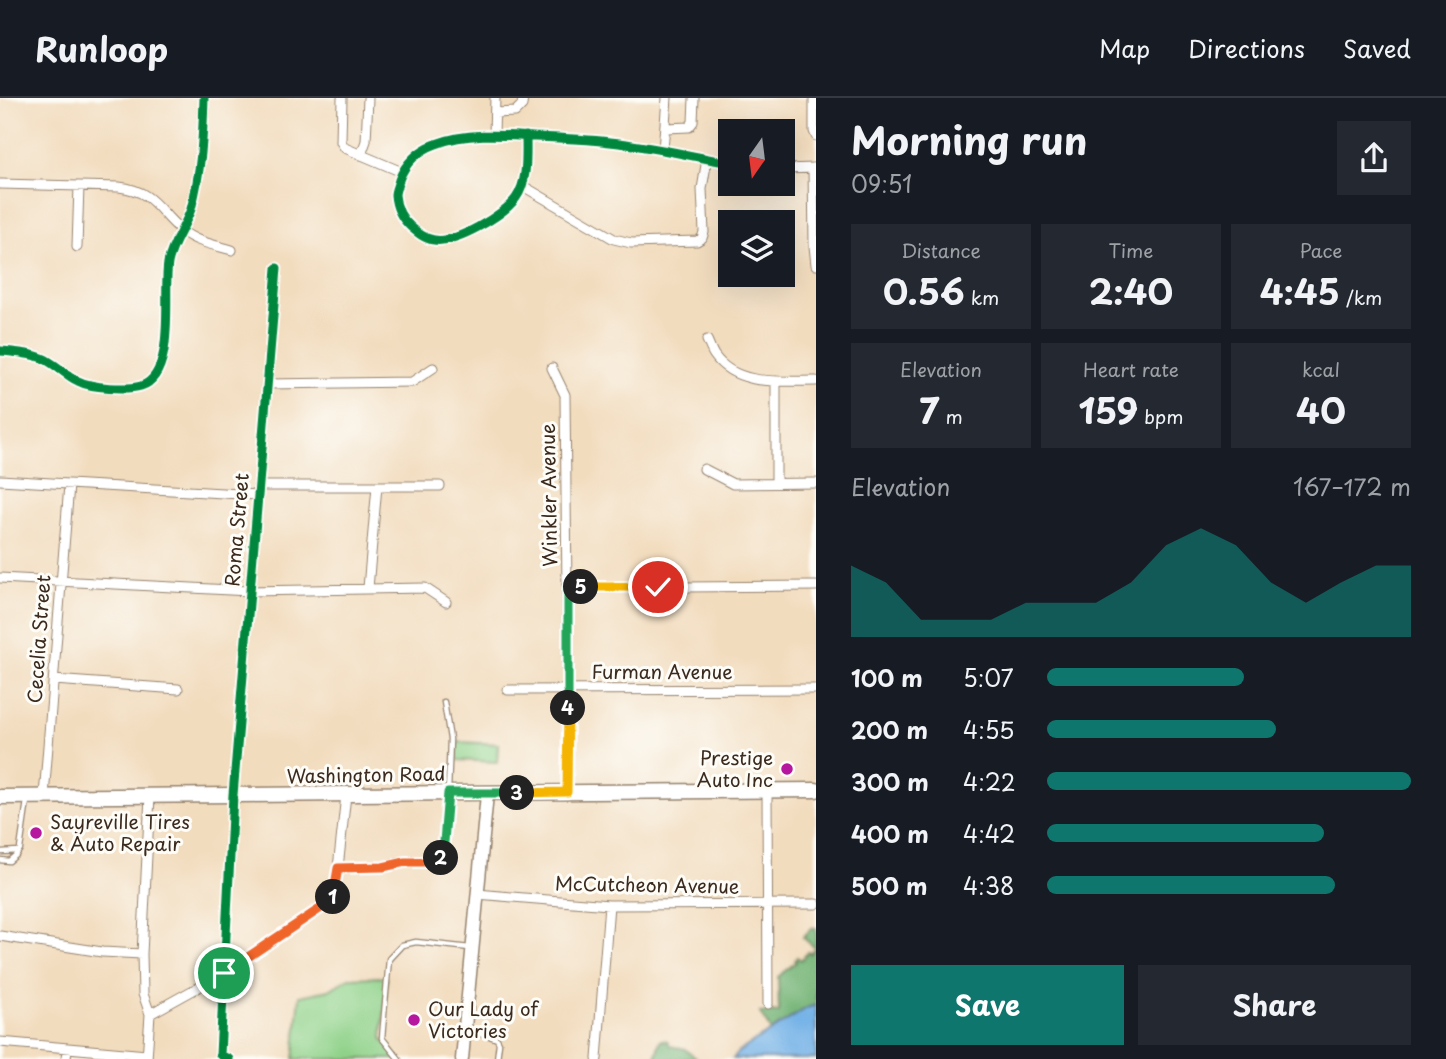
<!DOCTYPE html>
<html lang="en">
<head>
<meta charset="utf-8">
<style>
  :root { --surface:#171b24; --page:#242831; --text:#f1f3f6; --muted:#9ea1a6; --line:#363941; --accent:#0f766e }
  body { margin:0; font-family:"Playpen Sans",sans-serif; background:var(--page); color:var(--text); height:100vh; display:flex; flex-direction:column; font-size:26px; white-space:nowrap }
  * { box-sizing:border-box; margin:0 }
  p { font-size:23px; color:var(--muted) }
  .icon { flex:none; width:38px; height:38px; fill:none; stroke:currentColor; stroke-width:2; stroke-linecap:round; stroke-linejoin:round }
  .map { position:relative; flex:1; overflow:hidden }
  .details { display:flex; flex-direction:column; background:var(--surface); width:630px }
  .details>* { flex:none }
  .needle { width:46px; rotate:194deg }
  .buttons { position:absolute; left:718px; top:21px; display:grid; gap:14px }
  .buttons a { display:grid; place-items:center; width:77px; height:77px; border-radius:0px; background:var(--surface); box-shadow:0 7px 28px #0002; font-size:35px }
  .pin { position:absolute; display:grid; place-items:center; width:60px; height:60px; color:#fff; margin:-30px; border:4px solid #fff; border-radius:50%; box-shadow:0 2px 7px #0007 }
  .km { position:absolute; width:35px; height:35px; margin:-18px; border-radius:50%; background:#222; color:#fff; font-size:19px; line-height:35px; text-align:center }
  .round { display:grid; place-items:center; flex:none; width:74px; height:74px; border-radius:0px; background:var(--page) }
  .head { display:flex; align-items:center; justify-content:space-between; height:119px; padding:0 35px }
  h1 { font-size:38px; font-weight:700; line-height:52px }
  .figures { display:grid; grid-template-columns:repeat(3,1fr); gap:10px; height:119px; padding:7px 35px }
  .figures div { display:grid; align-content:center; border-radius:0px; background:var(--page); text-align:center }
  .figures b { font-size:35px; font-weight:700 }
  .figures small { font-size:19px; font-weight:400 }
  .figures p { font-size:19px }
  .chart { height:196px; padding:14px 35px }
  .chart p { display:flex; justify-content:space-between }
  .chart svg { width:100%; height:126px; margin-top:7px; fill:var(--accent); opacity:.7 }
  .action { display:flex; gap:14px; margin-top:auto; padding:14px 35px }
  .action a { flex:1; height:80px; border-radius:0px; background:var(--accent); color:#fff; font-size:28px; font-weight:700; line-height:80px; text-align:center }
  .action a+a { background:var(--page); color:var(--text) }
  ul { padding:0 35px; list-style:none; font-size:23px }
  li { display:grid; grid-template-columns:112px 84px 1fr; align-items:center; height:52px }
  li i { height:18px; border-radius:9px; background:var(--accent) }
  header { display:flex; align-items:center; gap:42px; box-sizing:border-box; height:98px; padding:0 35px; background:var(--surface); border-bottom:2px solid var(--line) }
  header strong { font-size:33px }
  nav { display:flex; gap:38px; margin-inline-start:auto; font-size:24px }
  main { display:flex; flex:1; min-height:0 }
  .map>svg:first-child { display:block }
</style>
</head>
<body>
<header>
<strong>Runloop</strong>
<nav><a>Map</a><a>Directions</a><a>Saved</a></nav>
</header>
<main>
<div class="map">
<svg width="816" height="961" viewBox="0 0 816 961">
  <rect width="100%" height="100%" fill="#fdfcf7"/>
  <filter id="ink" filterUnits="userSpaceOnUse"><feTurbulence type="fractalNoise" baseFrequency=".0143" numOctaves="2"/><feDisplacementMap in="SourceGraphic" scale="14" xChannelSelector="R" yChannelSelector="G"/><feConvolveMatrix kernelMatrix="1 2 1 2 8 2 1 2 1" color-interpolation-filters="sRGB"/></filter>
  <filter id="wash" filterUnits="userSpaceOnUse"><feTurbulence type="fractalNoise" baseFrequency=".00686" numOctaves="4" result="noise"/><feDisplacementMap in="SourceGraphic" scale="28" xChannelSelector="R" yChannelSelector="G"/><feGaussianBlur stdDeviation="1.57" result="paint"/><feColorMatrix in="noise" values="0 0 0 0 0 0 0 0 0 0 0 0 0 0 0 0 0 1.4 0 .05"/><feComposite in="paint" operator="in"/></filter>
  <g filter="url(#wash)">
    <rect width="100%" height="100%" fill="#f2dcbe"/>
    <!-- green -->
    <path fill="#90d28a" stroke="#667e54" stroke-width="2" d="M458,644L498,646L497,664L457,662Z
      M377,879L387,880L382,940L399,961H294L300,898L329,892L349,880Z"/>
    <!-- forest -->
    <path fill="#74b476" stroke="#586f4a" stroke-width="2" d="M812,830H816V907L807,910L771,933L760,915L779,914L778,879L796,864L795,862L797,859L801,862L808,854L810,856L815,850L803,839Z
      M663,942L668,943L670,948L685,951L697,961H655L660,943Z"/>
    <!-- water -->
    <path fill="#74b2e7" stroke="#586e82" stroke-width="2" d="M816,907V961H733L738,954L807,910Z"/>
  </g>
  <g filter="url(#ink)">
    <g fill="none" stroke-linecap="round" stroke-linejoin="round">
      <!-- lane casing -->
      <g stroke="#96836e" stroke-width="7">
        <path id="lane" d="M444,604L450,641L448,694
          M2,754L18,753
          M0,762L9,763L16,757L20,751L27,703
          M465,934L487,937L497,941L499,945L497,961
          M399,961L382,940L389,861L402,847L416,844L470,850"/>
      </g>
      <!-- street casing -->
      <g stroke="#96836e" stroke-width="11">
        <path id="street" d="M342,0L341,44L345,50L402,74
          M814,0V33L816,38
          M495,15L515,14L522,7L523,0
          M666,30L689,29L693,24L694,0
          M494,37L495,0
          M526,38C526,58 528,83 516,100C504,117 455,146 434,142C425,141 418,135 411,129C402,121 396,110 395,97C395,92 398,87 399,82C405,65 419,52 436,46C467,34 503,37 535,39C560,40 585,41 610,44C650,48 690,58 730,65
          M663,52L667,0
          M361,57L366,43L368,0
          M813,70L814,148L816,167
          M782,71L816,70
          M0,86L119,89C154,93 157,112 181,132C195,144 214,147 232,152
          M523,88L614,141L631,145L697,143L702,140L704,134L702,91L707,61
          M77,149L79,88
          M707,242C709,246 711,252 714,257C736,289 782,283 816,283
          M0,253C14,254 29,255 42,260C55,265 65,277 78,283C91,290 127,292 141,288C177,277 163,195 168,165C172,145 185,129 191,111C201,75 203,37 204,0
          M552,270L565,297L568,592L567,694
          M776,283V385
          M268,286L412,284L433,270
          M704,371L733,386L816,385
          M0,382L257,397
          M258,388H440
          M0,480L249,493L425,490L446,504
          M368,490L377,388
          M568,490L816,488
          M54,582L178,591
          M508,592L816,591
          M767,693L768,906
          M44,698L69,387
          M338,770L382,769L405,764H436L440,761L443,756L448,695
          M477,796L609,807L816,806
          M0,838L102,854L142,856
          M150,916L224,875L333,802L338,770L346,697
          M0,944L147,957
          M66,961L67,950
          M147,961L150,916L143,896L142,856L150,698
          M229,961L220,957L233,697L277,170
          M597,961L609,807"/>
      </g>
      <!-- secondary casing -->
      <g stroke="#96836e" stroke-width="15">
        <path id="secondary" d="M462,961L487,696"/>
      </g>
      <!-- primary casing -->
      <g stroke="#96836e" stroke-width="17">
        <path id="primary" d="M0,699L816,692"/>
      </g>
      <!-- lane -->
      <use href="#lane" stroke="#fff" stroke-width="4.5"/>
      <!-- street -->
      <use href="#street" stroke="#fff" stroke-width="9"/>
      <!-- secondary -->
      <use href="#secondary" stroke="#fff" stroke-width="12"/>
      <!-- primary -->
      <use href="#primary" stroke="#fff" stroke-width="14"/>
      <!-- cycleway casing -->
      <g stroke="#fdfcf7" stroke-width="13">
        <path id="cycleway" d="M526,38C526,58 528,83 516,100C504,117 455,146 434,142C425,141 418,135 411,129C402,121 396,110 395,97C395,92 398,87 399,82C405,65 419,52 436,46C467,34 503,37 535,39C560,40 585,41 610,44C650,48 690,58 730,65
          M0,253C14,254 29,255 42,260C55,265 65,277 78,283C91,290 127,292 141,288C177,277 163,195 168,165C172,145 185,129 191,111C201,75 203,37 204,0
          M229,961L220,957L233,697L277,170"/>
      </g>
      <!-- cycleway -->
      <use href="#cycleway" stroke="#00873e" stroke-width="9"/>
    </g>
  </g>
  <g fill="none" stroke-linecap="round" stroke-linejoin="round" filter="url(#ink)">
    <!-- split-1 casing -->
    <g stroke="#fff" stroke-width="14">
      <path id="split-1" d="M224,875L333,802V799"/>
    </g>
    <!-- split-2 casing -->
    <g stroke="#fff" stroke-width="14">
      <path id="split-2" d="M333,799L338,770L383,769L405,764H436L441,760"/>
    </g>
    <!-- split-3 casing -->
    <g stroke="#fff" stroke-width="14">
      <path id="split-3" d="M441,760L443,756L448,695H517"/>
    </g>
    <!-- split-4 casing -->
    <g stroke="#fff" stroke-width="14">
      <path id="split-4" d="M517,695L567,694L568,610"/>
    </g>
    <!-- split-5 casing -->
    <g stroke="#fff" stroke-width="14">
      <path id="split-5" d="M568,610V490L581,489"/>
    </g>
    <!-- split-6 casing -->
    <g stroke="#fff" stroke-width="14">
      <path id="split-6" d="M581,489H658"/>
    </g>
    <!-- split-1 -->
    <use href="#split-1" stroke="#f0652b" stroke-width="9"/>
    <!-- split-2 -->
    <use href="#split-2" stroke="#f0652b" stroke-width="9"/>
    <!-- split-3 -->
    <use href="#split-3" stroke="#22a559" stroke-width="9"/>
    <!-- split-4 -->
    <use href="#split-4" stroke="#f5b400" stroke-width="9"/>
    <!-- split-5 -->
    <use href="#split-5" stroke="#22a559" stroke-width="9"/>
    <!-- split-6 -->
    <use href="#split-6" stroke="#f5b400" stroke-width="9"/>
  </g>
  <!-- markers -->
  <g fill="#b5179e" stroke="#fdfcf7" stroke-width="2.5">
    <circle cx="787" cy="671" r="7"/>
    <circle cx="36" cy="735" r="7"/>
    <circle cx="414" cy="922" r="7"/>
  </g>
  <g text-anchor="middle" stroke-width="6" stroke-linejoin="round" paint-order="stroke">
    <!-- street labels -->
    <g font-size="19" fill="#3b2a1e" stroke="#fdfcf7">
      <text transform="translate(549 397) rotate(-91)" y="7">Winkler Avenue</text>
      <text transform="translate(237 432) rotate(-85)" y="7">Roma Street</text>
      <text transform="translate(39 541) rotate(-86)" y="7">Cecelia Street</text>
      <text x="662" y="581">Furman Avenue</text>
      <text transform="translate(366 677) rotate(-1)" y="7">Washington Road</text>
      <text transform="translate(647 787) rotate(1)" y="7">McCutcheon Avenue</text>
    </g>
    <!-- poi labels -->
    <g font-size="19" fill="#3b2a1e" stroke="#fdfcf7" text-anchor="start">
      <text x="773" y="667" text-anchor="end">Prestige<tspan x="773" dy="22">Auto Inc</tspan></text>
      <text x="50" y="731">Sayreville Tires<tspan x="50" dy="22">&amp; Auto Repair</tspan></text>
      <text x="428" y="918">Our Lady of<tspan x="428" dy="22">Victories</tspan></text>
    </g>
  </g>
</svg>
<div class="buttons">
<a><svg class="needle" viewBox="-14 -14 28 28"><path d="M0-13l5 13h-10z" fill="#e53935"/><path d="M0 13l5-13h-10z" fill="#9ea1a6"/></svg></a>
<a><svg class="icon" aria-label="layers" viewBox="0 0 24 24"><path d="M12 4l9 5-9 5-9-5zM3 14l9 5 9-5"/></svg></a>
</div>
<div class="pin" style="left:224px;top:875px;background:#1e9e55"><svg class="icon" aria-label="arrive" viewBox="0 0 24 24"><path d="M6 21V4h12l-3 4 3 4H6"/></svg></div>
<div class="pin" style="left:658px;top:489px;background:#d93025"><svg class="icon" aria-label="check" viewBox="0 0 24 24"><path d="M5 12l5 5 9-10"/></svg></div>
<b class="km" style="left:333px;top:799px">1</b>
<b class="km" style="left:441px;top:760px">2</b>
<b class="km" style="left:517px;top:695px">3</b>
<b class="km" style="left:568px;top:610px">4</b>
<b class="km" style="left:581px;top:489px">5</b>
</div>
<section class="details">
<div class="head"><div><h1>Morning run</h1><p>09:51</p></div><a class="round"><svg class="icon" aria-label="share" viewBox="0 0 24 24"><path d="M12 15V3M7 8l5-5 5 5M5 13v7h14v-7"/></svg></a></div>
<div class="figures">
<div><p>Distance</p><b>0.56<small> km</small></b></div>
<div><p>Time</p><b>2:40</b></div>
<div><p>Pace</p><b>4:45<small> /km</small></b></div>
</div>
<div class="figures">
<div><p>Elevation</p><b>7<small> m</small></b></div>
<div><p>Heart rate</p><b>159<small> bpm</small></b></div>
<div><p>kcal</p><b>40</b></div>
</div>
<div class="chart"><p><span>Elevation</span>167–172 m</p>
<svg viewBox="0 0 160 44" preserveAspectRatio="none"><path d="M0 44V19L10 25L20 38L30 38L40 38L50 32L60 32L70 32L80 25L90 12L100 6L110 12L120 25L130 32L140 25L150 19L160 19V44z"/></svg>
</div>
<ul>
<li><b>100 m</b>5:07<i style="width:54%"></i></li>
<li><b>200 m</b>4:55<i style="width:63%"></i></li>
<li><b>300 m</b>4:22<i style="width:100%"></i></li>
<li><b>400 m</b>4:42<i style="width:76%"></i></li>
<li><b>500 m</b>4:38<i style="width:79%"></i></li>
</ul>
<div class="action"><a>Save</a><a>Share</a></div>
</section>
</main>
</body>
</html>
